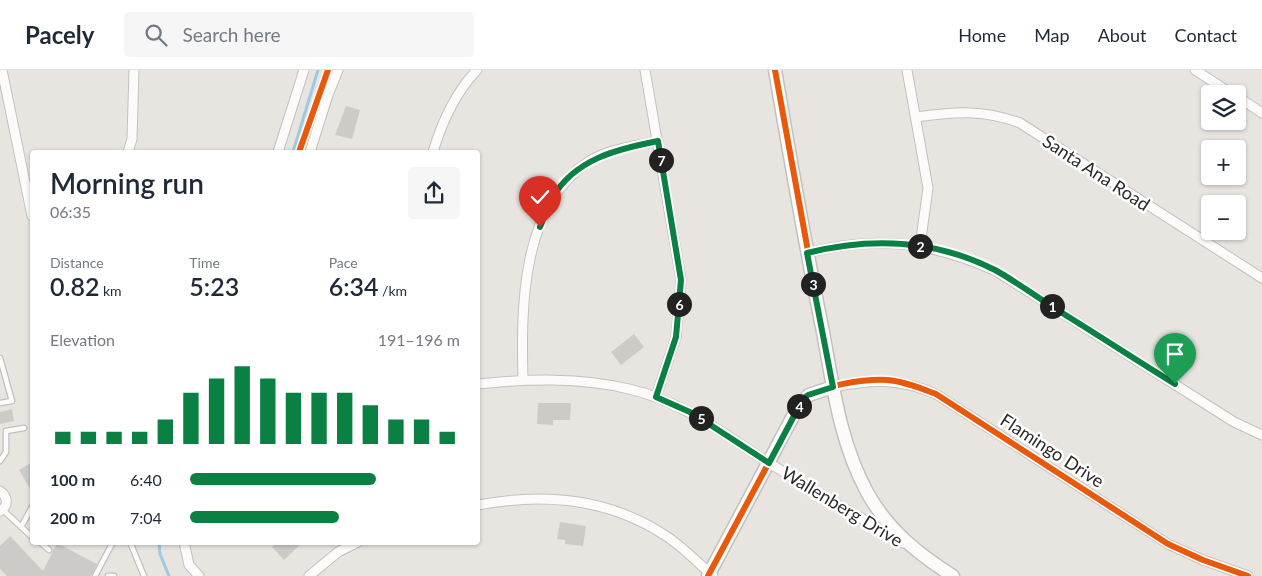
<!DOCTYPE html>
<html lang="en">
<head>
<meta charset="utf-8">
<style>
  :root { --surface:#fff; --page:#f6f6f7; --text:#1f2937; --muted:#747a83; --line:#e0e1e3; --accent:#0b8043 }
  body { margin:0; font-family:Lato,sans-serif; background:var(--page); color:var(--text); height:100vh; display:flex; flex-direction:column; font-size:19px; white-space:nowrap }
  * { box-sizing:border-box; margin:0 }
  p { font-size:16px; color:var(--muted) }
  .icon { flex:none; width:28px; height:28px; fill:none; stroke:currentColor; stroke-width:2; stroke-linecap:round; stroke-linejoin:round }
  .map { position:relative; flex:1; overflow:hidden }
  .panel { position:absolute; left:30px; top:80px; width:450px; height:395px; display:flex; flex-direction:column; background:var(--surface); border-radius:5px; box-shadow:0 1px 4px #0004 }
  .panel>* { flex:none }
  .fabs { position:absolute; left:1201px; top:15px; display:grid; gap:10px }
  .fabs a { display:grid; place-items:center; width:45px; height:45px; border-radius:5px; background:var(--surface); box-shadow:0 1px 4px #0004; font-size:25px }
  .pin { position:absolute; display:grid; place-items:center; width:42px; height:42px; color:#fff; margin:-51px -21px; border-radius:50% 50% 50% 0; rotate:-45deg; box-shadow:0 0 5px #0007 }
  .pin .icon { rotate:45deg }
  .km { position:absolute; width:25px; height:25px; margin:-12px; border-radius:50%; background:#222; color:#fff; font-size:14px; line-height:25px; text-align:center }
  .round { display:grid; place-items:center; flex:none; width:52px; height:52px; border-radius:5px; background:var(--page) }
  .overview { display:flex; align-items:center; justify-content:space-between; height:85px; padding:0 20px }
  h1 { font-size:28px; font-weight:600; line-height:38px }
  .figures { display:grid; grid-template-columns:repeat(3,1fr); gap:8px; height:85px; padding:5px 20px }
  .figures div { display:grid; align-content:center }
  .figures b { font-size:25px; font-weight:600 }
  .figures small { font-size:14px; font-weight:400 }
  .figures p { font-size:14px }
  .chart { height:140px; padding:10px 20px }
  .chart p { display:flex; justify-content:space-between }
  .chart svg { width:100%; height:90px; margin-top:5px; stroke:var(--accent); stroke-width:6 }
  ul { padding:0 20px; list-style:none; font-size:16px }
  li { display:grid; grid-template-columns:80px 60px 1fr; align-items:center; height:38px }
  li i { height:12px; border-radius:6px; background:var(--accent) }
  header { display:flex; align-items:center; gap:30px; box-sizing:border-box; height:70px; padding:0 25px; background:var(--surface); border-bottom:1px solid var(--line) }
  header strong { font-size:24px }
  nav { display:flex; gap:28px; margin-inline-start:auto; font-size:18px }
  .search { width:350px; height:45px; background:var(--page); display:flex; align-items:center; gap:12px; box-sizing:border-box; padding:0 18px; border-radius:5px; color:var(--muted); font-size:19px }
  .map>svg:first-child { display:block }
</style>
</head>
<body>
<header>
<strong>Pacely</strong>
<div class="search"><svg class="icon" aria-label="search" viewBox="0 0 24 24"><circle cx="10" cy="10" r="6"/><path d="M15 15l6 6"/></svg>Search here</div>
<nav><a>Home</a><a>Map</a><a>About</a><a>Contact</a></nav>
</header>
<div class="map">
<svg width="1262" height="506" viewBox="0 0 1262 506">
  <rect width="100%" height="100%" fill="#e8e5e1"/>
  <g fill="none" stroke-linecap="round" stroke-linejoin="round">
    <!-- stream -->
    <path stroke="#9ccae2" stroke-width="3" d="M293,82L318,0
      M159,472L160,484L169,506"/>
  </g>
  <!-- building -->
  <path fill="#cdcbc8" d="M346,36L360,40L352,69L335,65Z
    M634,264L644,277L621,295L611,282Z
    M538,333H571L570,350H553V355L537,354Z
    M12,339L14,351L0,354V342Z
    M32,392V422L19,400Z
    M560,452L586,456L583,476L565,474V470L557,469Z
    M10,466L43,501L57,473L97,494L91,506H7L0,499V476Z
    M277,472H303L284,490L272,477Z"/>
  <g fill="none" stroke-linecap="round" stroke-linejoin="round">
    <!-- lane casing -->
    <g stroke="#c2c1c0" stroke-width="7">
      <path id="lane" d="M0,288L12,331L0,333
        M0,391L6,382V361L24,358
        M3,440L32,467
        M21,457L32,437
        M40,472L49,480
        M130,472L144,506
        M95,506L113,472
        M108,506H114"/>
    </g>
    <!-- street casing -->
    <g stroke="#c2c1c0" stroke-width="11">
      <path id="street" d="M2,0L32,146
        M645,0L681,210L676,267L656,327
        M907,0L928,118L920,176
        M1195,0L1232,24
        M1238,27L1262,43
        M916,47C956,42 982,39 1020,53L1262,208
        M128,82L132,69L134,0
        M278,82L304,0
        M310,82L328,25L338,0
        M433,82C442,52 455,23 477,0
        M807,183C876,165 932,172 996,201L1234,352L1262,365
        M523,310C521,238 521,136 588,92C608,79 635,76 658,71
        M478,314C528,309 579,307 629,319C682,331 724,364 769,393C813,420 858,446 903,473
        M833,317C873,309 898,308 936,324L1168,474L1203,490L1248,506
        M0,421C8,427 9,436 0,441
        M478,435C542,423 607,428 663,464C681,475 697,492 713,506
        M184,472L189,495L199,506
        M309,506L338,482L358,472"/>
    </g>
    <!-- secondary casing -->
    <g stroke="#c2c1c0" stroke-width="15">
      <path id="secondary" d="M775,0C790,87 805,175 823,262C833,316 840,373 867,422C887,459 918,484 953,506
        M708,506L799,335L809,325L833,317"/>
    </g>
    <!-- lane -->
    <use href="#lane" stroke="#fcfbfa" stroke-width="4.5"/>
    <!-- street -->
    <use href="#street" stroke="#fcfbfa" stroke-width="9"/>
    <!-- secondary -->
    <use href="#secondary" stroke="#fcfbfa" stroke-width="12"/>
    <!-- cycleway casing -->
    <g stroke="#fff" stroke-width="9">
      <path id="cycleway" d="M775,0L830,302
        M299,82L328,0
        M708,506L803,329C820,315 865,309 887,310C903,311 920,318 936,324L1168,474L1203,490L1248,506"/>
    </g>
    <!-- cycleway -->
    <use href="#cycleway" stroke="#e8590c" stroke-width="6"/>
  </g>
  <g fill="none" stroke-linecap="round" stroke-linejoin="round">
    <!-- route casing -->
    <g stroke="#fff" stroke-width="10">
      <path id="route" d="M540,157C544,147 547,137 552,128C575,89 617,79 658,71L681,210L676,267L656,327L692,343L769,393L803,329L808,325L833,317L807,183C871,167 936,170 995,200C1017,212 1038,228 1059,241C1098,265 1136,290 1175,314"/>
    </g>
    <!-- route -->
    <use href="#route" stroke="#0b8043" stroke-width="6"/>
  </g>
  <g text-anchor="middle" stroke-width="5" stroke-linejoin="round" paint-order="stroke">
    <!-- street labels -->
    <g font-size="18" fill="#2a2a2a" stroke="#fff">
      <text transform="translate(1096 103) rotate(33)" y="6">Santa Ana Road</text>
      <text transform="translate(1052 381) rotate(33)" y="6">Flamingo Drive</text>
      <text transform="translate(842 437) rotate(31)" y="6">Wallenberg Drive</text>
    </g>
  </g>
</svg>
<div class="fabs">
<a><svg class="icon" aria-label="layers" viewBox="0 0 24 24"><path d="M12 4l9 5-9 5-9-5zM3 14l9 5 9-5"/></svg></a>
<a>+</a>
<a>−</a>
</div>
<div class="pin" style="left:1175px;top:314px;background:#1e9e55"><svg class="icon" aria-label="arrive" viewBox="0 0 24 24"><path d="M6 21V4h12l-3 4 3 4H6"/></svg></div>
<div class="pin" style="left:540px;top:157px;background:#d93025"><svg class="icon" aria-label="check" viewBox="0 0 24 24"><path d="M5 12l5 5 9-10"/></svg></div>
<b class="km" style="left:1052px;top:236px">1</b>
<b class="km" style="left:920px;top:176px">2</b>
<b class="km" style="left:813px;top:214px">3</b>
<b class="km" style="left:799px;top:336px">4</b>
<b class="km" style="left:701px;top:348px">5</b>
<b class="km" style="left:679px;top:234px">6</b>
<b class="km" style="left:661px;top:90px">7</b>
<section class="panel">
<div class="overview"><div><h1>Morning run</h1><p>06:35</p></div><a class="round"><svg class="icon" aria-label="share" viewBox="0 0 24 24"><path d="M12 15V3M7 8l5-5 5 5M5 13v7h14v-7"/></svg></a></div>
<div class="figures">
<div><p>Distance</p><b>0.82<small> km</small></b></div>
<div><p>Time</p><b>5:23</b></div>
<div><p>Pace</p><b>6:34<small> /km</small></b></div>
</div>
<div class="chart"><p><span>Elevation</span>191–196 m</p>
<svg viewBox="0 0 160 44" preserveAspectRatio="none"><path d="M5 44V38M15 44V38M25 44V38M35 44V38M45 44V32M55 44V19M65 44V12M75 44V6M85 44V12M95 44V19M105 44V19M115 44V19M125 44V25M135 44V32M145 44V32M155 44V38"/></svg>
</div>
<ul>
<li><b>100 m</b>6:40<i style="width:69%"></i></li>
<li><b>200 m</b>7:04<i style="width:55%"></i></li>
</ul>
</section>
</div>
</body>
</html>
